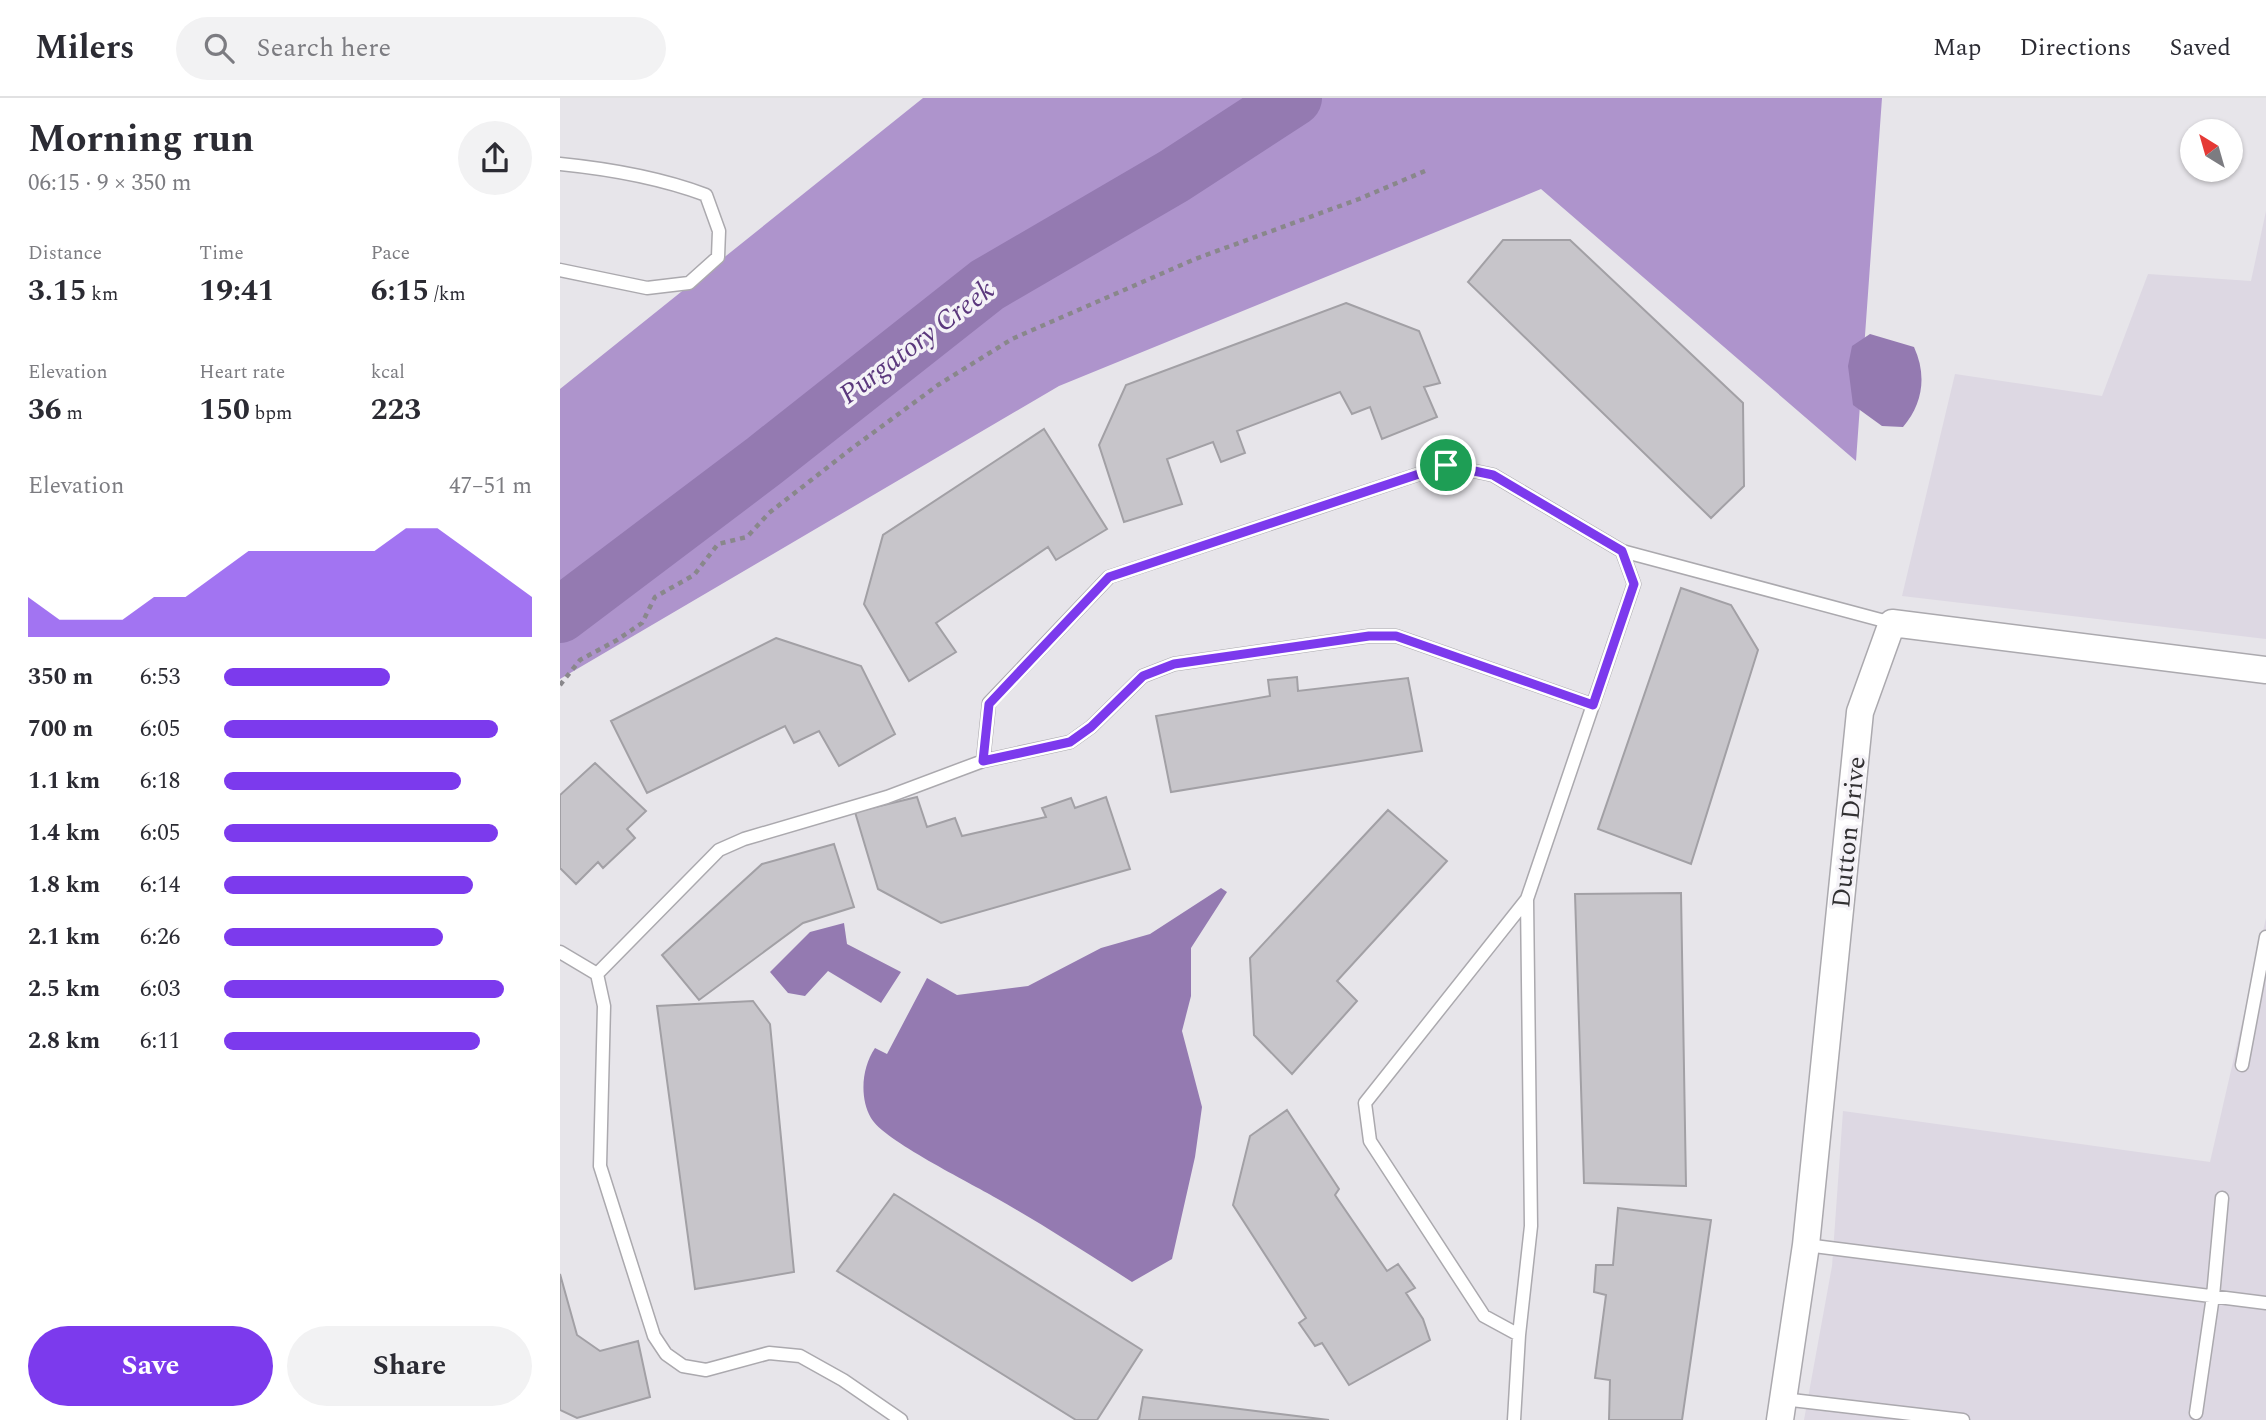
<!DOCTYPE html>
<html lang="en">
<head>
<meta charset="utf-8">
<style>
  :root { --surface:#fff; --page:#f2f2f3; --text:#2b2b33; --muted:#7c7c81; --line:#e1e1e2; --accent:#7c3aed }
  body { margin:0; font-family:Spectral,serif; background:var(--page); color:var(--text); height:100vh; display:flex; flex-direction:column; font-size:26px; white-space:nowrap }
  * { box-sizing:border-box; margin:0 }
  p { font-size:23px; color:var(--muted) }
  .icon { flex:none; width:38px; height:38px; fill:none; stroke:currentColor; stroke-width:2; stroke-linecap:round; stroke-linejoin:round }
  .map { position:relative; flex:1; overflow:hidden }
  .panel { display:flex; flex-direction:column; background:var(--surface); width:560px }
  .panel>* { flex:none }
  .needle { width:46px; rotate:323deg }
  .fabs { position:absolute; left:1620px; top:21px; display:grid; gap:14px }
  .fabs a { display:grid; place-items:center; width:63px; height:63px; border-radius:50%; background:var(--surface); box-shadow:0 2px 5px #0004; font-size:35px }
  .pin { position:absolute; display:grid; place-items:center; width:60px; height:60px; color:#fff; margin:-30px; border:4px solid #fff; border-radius:50%; box-shadow:0 2px 7px #0007 }
  .round { display:grid; place-items:center; flex:none; width:74px; height:74px; border-radius:37px; background:var(--page) }
  .overview { display:flex; align-items:center; justify-content:space-between; height:119px; padding:0 28px }
  h1 { font-size:38px; font-weight:700; line-height:52px }
  .stats { display:grid; grid-template-columns:repeat(3,1fr); gap:10px; height:119px; padding:7px 28px }
  .stats div { display:grid; align-content:center }
  .stats b { font-size:30px; font-weight:700 }
  .stats small { font-size:19px; font-weight:400 }
  .stats p { font-size:19px }
  .chart { height:196px; padding:14px 28px }
  .chart p { display:flex; justify-content:space-between }
  .chart svg { width:100%; height:126px; margin-top:7px; fill:var(--accent); opacity:.7 }
  .primary-button { display:flex; gap:14px; margin-top:auto; padding:14px 28px }
  .primary-button a { flex:1; height:80px; border-radius:42px; background:var(--accent); color:#fff; font-size:28px; font-weight:700; line-height:80px; text-align:center }
  .primary-button a+a { background:var(--page); color:var(--text) }
  ul { padding:0 28px; list-style:none; font-size:23px }
  li { display:grid; grid-template-columns:112px 84px 1fr; align-items:center; height:52px }
  li i { height:18px; border-radius:9px; background:var(--accent) }
  header { display:flex; align-items:center; gap:42px; box-sizing:border-box; height:98px; padding:0 35px; background:var(--surface); border-bottom:2px solid var(--line) }
  header strong { font-size:33px }
  nav { display:flex; gap:38px; margin-inline-start:auto; font-size:24px }
  .search { width:490px; height:63px; background:var(--page); display:flex; align-items:center; gap:18px; box-sizing:border-box; padding:0 24px; border-radius:38px; color:var(--muted); font-size:26px }
  main { display:flex; flex:1; min-height:0 }
  .map>svg:first-child { display:block }
</style>
</head>
<body>
<header>
<strong>Milers</strong>
<div class="search"><svg class="icon" aria-label="search" viewBox="0 0 24 24"><circle cx="10" cy="10" r="6"/><path d="M15 15l6 6"/></svg>Search here</div>
<nav><a>Map</a><a>Directions</a><a>Saved</a></nav>
</header>
<main>
<section class="panel">
<div class="overview"><div><h1>Morning run</h1><p>06:15 · 9 × 350 m</p></div><a class="round"><svg class="icon" aria-label="share" viewBox="0 0 24 24"><path d="M12 15V3M7 8l5-5 5 5M5 13v7h14v-7"/></svg></a></div>
<div class="stats">
<div><p>Distance</p><b>3.15<small> km</small></b></div>
<div><p>Time</p><b>19:41</b></div>
<div><p>Pace</p><b>6:15<small> /km</small></b></div>
</div>
<div class="stats">
<div><p>Elevation</p><b>36<small> m</small></b></div>
<div><p>Heart rate</p><b>150<small> bpm</small></b></div>
<div><p>kcal</p><b>223</b></div>
</div>
<div class="chart"><p><span>Elevation</span>47–51 m</p>
<svg viewBox="0 0 160 44" preserveAspectRatio="none"><path d="M0 44V30L10 38L20 38L30 38L40 30L50 30L60 22L70 14L80 14L90 14L100 14L110 14L120 6L130 6L140 14L150 22L160 30V44z"/></svg>
</div>
<ul>
<li><b>350 m</b>6:53<i style="width:54%"></i></li>
<li><b>700 m</b>6:05<i style="width:89%"></i></li>
<li><b>1.1 km</b>6:18<i style="width:77%"></i></li>
<li><b>1.4 km</b>6:05<i style="width:89%"></i></li>
<li><b>1.8 km</b>6:14<i style="width:81%"></i></li>
<li><b>2.1 km</b>6:26<i style="width:71%"></i></li>
<li><b>2.5 km</b>6:03<i style="width:91%"></i></li>
<li><b>2.8 km</b>6:11<i style="width:83%"></i></li>
</ul>
<div class="primary-button"><a>Save</a><a>Share</a></div>
</section>
<div class="map">
<svg width="1706" height="1322" viewBox="0 0 1706 1322">
  <rect width="100%" height="100%" fill="#e7e5ea"/>
  <!-- built -->
  <path fill="#ddd8e3" d="M1706,113V541L1342,498L1395,276L1542,298L1588,176L1691,183Z
    M1706,820V1322H1244L1272,1168L1283,1013L1650,1064Z"/>
  <!-- forest -->
  <path fill="#ae94cc" d="M363,0H1322L1296,363L981,91L499,288L0,581V291Z"/>
  <!-- water -->
  <path fill="#947ab1" d="M1310,236L1354,249C1367,277 1363,306 1343,329L1322,328L1293,307L1288,268L1292,248Z
    M661,790L667,794L631,850V898L622,933L642,1009L635,1059L612,1161L572,1184C527,1155 482,1126 436,1100C411,1085 323,1042 311,1020C299,999 302,969 315,950L327,956L367,880L397,897L468,888L541,850L590,836Z
    M284,825L287,846L341,874L321,905L268,873L245,898L228,895L210,874L250,834Z"/>
  <g fill="none" stroke-linecap="round" stroke-linejoin="round">
    <!-- river -->
    <path stroke="#947ab1" stroke-width="56" d="M0,517L204,363L427,187L614,78L734,0"/>
  </g>
  <!-- building -->
  <path fill="#c7c5ca" stroke="#a2a0a5" stroke-width="2" d="M943,142H1010L1183,305L1184,388L1151,420L908,184Z
    M786,205L859,233L880,285L864,289L877,319L822,341L810,309L792,316L780,294L677,333L685,355L661,364L653,344L607,361L622,406L564,424L539,347L566,287Z
    M484,331L547,431L496,462L488,449L376,525L396,554L349,583L304,506L323,437Z
    M1121,490L1171,507L1198,552L1131,766L1038,731Z
    M216,540L301,568L335,636L279,668L259,633L234,645L225,628L87,695L51,623Z
    M737,579L738,593L848,580L862,653L611,694L596,618L710,598L708,582Z
    M35,665L86,713L67,731L75,740L43,770L38,764L16,786L0,770V697Z
    M357,699L367,729L395,720L402,738L486,719L482,710L511,700L515,710L546,699L570,771L381,825L318,791L295,714Z
    M828,712L887,763L777,883L797,903L732,976L694,937L690,860Z
    M274,746L294,809L243,825L139,902L102,857L202,766Z
    M1121,795L1126,1088L1024,1085L1015,796Z
    M193,903L210,926L234,1174L135,1191L97,908Z
    M727,1012L779,1091L775,1097L827,1173L838,1166L855,1190L846,1195L863,1221L870,1242L789,1287L762,1245L755,1248L739,1225L746,1220L673,1107L690,1038Z
    M334,1096L582,1252L537,1322H516L277,1173Z
    M1058,1110L1151,1122L1122,1322H1049L1050,1282L1035,1280L1046,1197L1034,1194L1036,1167H1053Z
    M0,1176L17,1237L40,1253L78,1243L90,1299L17,1320L0,1312Z
    M583,1299L769,1322H579Z"/>
  <g fill="none" stroke-linecap="round" stroke-linejoin="round">
    <!-- service casing -->
    <g stroke="#aba9ae" stroke-width="15">
      <path id="service" d="M0,66C50,71 98,79 146,97L159,133L158,159L129,185L87,190L0,172
        M423,663L510,644L531,629L583,578L614,566L809,538H836L1033,607
        M0,854L37,876L44,908L40,1068L94,1238L106,1256L123,1268L146,1272L209,1255L240,1258L283,1282L341,1322
        M37,876L159,752L184,741L327,699L423,663L429,605L549,479L886,367L933,377L1062,453L1332,525
        M1682,967L1706,839
        M1246,1147L1706,1205
        M959,1237L924,1218L810,1043L805,1005L967,801
        M1223,1301L1403,1322
        M1636,1315L1653,1198L1662,1100
        M954,1322L959,1237L971,1128L967,801L1074,486L1062,453"/>
    </g>
    <!-- minor casing -->
    <g stroke="#aba9ae" stroke-width="29">
      <path id="minor" d="M1220,1322L1246,1147L1300,614L1332,525L1706,572"/>
    </g>
    <!-- path -->
    <path stroke="#89878b" stroke-width="4.5" stroke-dasharray="5 5" stroke-linecap="butt" d="M0,587L20,562L57,542L82,525L95,499L134,477L158,446L187,439L209,415L291,351L378,287L452,241L635,161L799,101L865,73"/>
    <!-- service -->
    <use href="#service" stroke="#fff" stroke-width="12"/>
    <!-- minor -->
    <use href="#minor" stroke="#fff" stroke-width="26"/>
  </g>
  <g fill="none" stroke-linecap="round" stroke-linejoin="round">
    <!-- route casing -->
    <g stroke="#fff" stroke-width="14">
      <path id="route" d="M886,367L933,377L1062,453L1074,486L1033,607L836,538H809L614,566L583,578L531,629L510,644L423,663L429,606L549,479Z"/>
    </g>
    <!-- route -->
    <use href="#route" stroke="#7c3aed" stroke-width="9"/>
  </g>
  <g text-anchor="middle" stroke-width="7" stroke-linejoin="round" paint-order="stroke">
    <!-- street labels -->
    <g font-size="26" fill="#313032" stroke="#f4f2f7">
      <text transform="translate(1288 734) rotate(-84)" y="9">Dutton Drive</text>
    </g>
    <!-- water labels -->
    <g font-size="28" font-style="italic" fill="#5b387d" stroke="#f4f2f7">
      <text transform="translate(356 243) rotate(-37)" y="10">Purgatory Creek</text>
    </g>
  </g>
</svg>
<div class="fabs">
<a><svg class="needle" viewBox="-14 -14 28 28"><path d="M0-13l5 13h-10z" fill="#e53935"/><path d="M0 13l5-13h-10z" fill="#7c7c81"/></svg></a>
</div>
<div class="pin" style="left:886px;top:367px;background:#1e9e55"><svg class="icon" aria-label="arrive" viewBox="0 0 24 24"><path d="M6 21V4h12l-3 4 3 4H6"/></svg></div>
</div>
</main>
</body>
</html>
